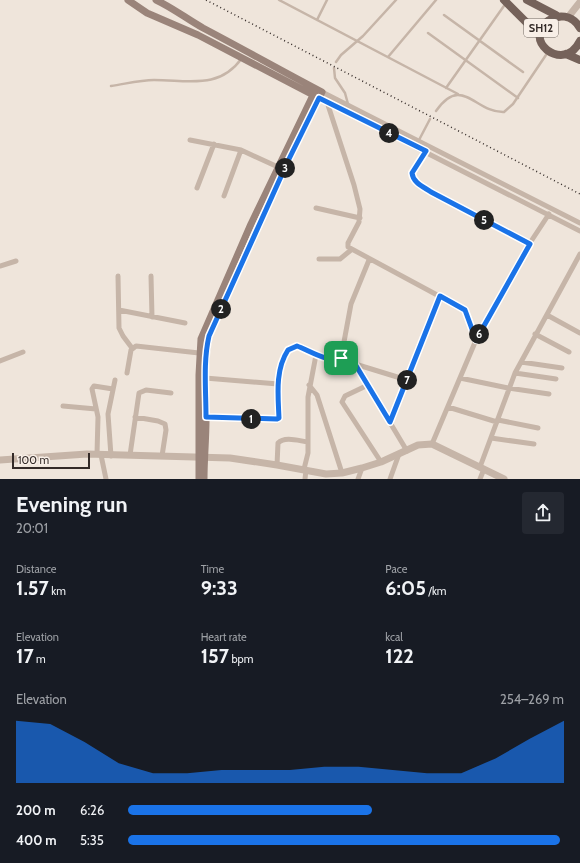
<!DOCTYPE html>
<html lang="en">
<head>
<meta charset="utf-8">
<style>
  :root { --surface:#171b24; --page:#242831; --text:#f1f3f6; --muted:#9ea1a6; --accent:#1a73e8 }
  body { margin:0; font-family:Cabin,sans-serif; background:var(--page); color:var(--text); height:100vh; display:flex; flex-direction:column; font-size:15px; white-space:nowrap }
  * { box-sizing:border-box; margin:0 }
  p { font-size:13px; color:var(--muted) }
  .icon { flex:none; width:22px; height:22px; fill:none; stroke:currentColor; stroke-width:2; stroke-linecap:round; stroke-linejoin:round }
  .map { position:relative; height:479px; overflow:hidden }
  .details { display:flex; flex-direction:column; background:var(--surface); flex:1 }
  .details>* { flex:none }
  .scale { position:absolute; left:12px; bottom:10px; width:78px; box-sizing:border-box; padding-left:4px; border:2px solid #342b28; border-top:0; font-size:11px; line-height:14px; white-space:nowrap; color:#342b28; -webkit-text-stroke:3px #f8efe7; paint-order:stroke }
  .pin { position:absolute; display:grid; place-items:center; width:34px; height:34px; color:#fff; margin:-17px; border-radius:8px; box-shadow:0 2px 6px #0006 }
  .km { position:absolute; width:20px; height:20px; margin:-10px; border-radius:50%; background:#222; color:#fff; font-size:11px; line-height:20px; text-align:center }
  .round { display:grid; place-items:center; flex:none; width:42px; height:42px; border-radius:4px; background:var(--page) }
  .summary { display:flex; align-items:center; justify-content:space-between; height:68px; padding:0 16px }
  h1 { font-size:22px; font-weight:700; line-height:30px }
  .figures { display:grid; grid-template-columns:repeat(3,1fr); gap:6px; height:68px; padding:4px 16px }
  .figures div { display:grid; align-content:center }
  .figures b { font-size:20px; font-weight:700 }
  .figures small { font-size:11px; font-weight:400 }
  .figures p { font-size:11px }
  .chart { height:112px; padding:8px 16px }
  .chart p { display:flex; justify-content:space-between }
  .chart svg { width:100%; height:72px; margin-top:4px; fill:var(--accent); opacity:.7 }
  ul { padding:0 16px; list-style:none; font-size:13px }
  li { display:grid; grid-template-columns:64px 48px 1fr; align-items:center; height:30px }
  li i { height:10px; border-radius:5px; background:var(--accent) }
  .map>svg:first-child { display:block }
</style>
</head>
<body>
<div class="map">
<svg width="580" height="479" viewBox="0 0 580 479">
  <rect width="100%" height="100%" fill="#efe5db"/>
  <g fill="none" stroke-linecap="round" stroke-linejoin="round">
    <!-- service -->
    <path stroke="#c6b5a8" stroke-width="2.5" d="M279,0L458,94
      M444,15L523,72
      M317,20L327,0
      M428,33L518,98
      M388,57L436,0
      M336,62L341,55L363,36L396,0
      M334,68L335,78L345,93L348,104
      M111,86C125,84 140,80 154,80C189,80 219,90 242,58
      M446,88L506,3
      M436,111C462,74 475,113 504,112L513,104L548,52
      M419,140L430,119"/>
    <!-- minor -->
    <path stroke="#c6b5a8" stroke-width="5" d="M322,92L580,223
      M319,98L580,231
      M327,102L354,185L360,209L359,222L348,243V247L465,310L476,340
      M190,140L241,150L278,167
      M426,151L412,173C413,183 424,187 431,192L530,244
      M197,188L214,144
      M224,196L241,150
      M316,208L360,218
      M319,259H340L351,250
      M0,266L16,261
      M118,276L119,328L123,336L132,348
      M151,276L152,317
      M119,310L185,323
      M547,315L580,333
      M535,334L569,352
      M341,358L355,364L407,451
      M0,361L23,352
      M521,362L562,368
      M355,364L407,380
      M127,373L131,350L136,346L199,353
      M515,373L556,379
      M205,378L278,384
      M460,378L508,388L549,394
      M309,385L317,395L342,473
      M368,385L345,396L342,402L381,462
      M63,406L96,409
      M448,407L497,422
      M135,417L158,421L165,424L166,430L162,456
      M206,417L277,419L279,418C278,400 273,350 297,346L316,355
      M498,420L538,428
      M390,422L440,296
      M491,438L534,444
      M432,444L476,340L524,252L549,214
      M97,454L98,417L92,389L94,386L113,389
      M101,455L106,479
      M130,455L139,393L146,390L171,393
      M111,456L108,414L115,380
      M277,465L278,443C285,436 299,441 308,442
      M480,467L515,373L580,254
      M304,469L308,453V397L316,355L336,360L341,358L351,304L369,260
      M305,479L306,470
      M358,479L362,468
      M390,479L399,454
      M480,479L484,469"/>
    <!-- tertiary -->
    <path stroke="#c6b5a8" stroke-width="7" d="M569,16L580,2
      M0,460L87,454L230,458L277,465L326,474L342,473L362,468L381,462L418,445L432,444L504,479"/>
    <!-- secondary -->
    <path stroke="#9a847a" stroke-width="7" d="M128,0L147,13L198,35L317,97
      M156,0C173,8 187,19 203,28C243,49 282,71 322,92L288,161L209,336C203,363 206,392 206,420C206,439 204,459 204,479
      M199,479V375L201,339L251,224L316,89"/>
    <!-- primary -->
    <path stroke="#75625a" stroke-width="8" d="M504,0L540,36
      M527,0L556,15
      M580,28C564,0 523,29 547,50C551,53 556,55 561,55C570,55 576,49 580,41
      M566,54L580,60"/>
    <!-- rail -->
    <path stroke="#342b28" stroke-width="1.5" stroke-dasharray="1 3" stroke-linecap="butt" d="M206,0L580,194"/>
  </g>
  <g fill="none" stroke-linecap="round" stroke-linejoin="round">
    <!-- route casing -->
    <g stroke="#fff" stroke-width="8">
      <path id="route" d="M319,98L426,151L412,173C413,183 424,187 431,192L530,244L476,340L465,310L440,296L390,422L355,364L341,358C330,364 308,350 297,346L288,350C275,370 278,395 279,418L277,419L206,417C206,390 203,362 209,336L288,161Z"/>
    </g>
    <!-- route -->
    <use href="#route" stroke="#1a73e8" stroke-width="5"/>
  </g>
  <g text-anchor="middle" stroke-width="3" stroke-linejoin="round" paint-order="stroke">
    <!-- shield labels -->
    <rect fill="#f8efe7" stroke="#6f6661" stroke-width="1" x="524" y="19" width="34" height="18" rx="3"/>
    <g font-size="11" font-weight="bold" fill="#342b28">
      <text x="541" y="32">SH12</text>
    </g>
  </g>
</svg>
<div class="scale">100 m</div>
<div class="pin" style="left:341px;top:358px;background:#1e9e55"><svg class="icon" aria-label="arrive" viewBox="0 0 24 24"><path d="M6 21V4h12l-3 4 3 4H6"/></svg></div>
<b class="km" style="left:251px;top:419px">1</b>
<b class="km" style="left:221px;top:309px">2</b>
<b class="km" style="left:285px;top:168px">3</b>
<b class="km" style="left:389px;top:133px">4</b>
<b class="km" style="left:484px;top:220px">5</b>
<b class="km" style="left:479px;top:334px">6</b>
<b class="km" style="left:407px;top:380px">7</b>
</div>
<section class="details">
<div class="summary"><div><h1>Evening run</h1><p>20:01</p></div><a class="round"><svg class="icon" aria-label="share" viewBox="0 0 24 24"><path d="M12 15V3M7 8l5-5 5 5M5 13v7h14v-7"/></svg></a></div>
<div class="figures">
<div><p>Distance</p><b>1.57<small> km</small></b></div>
<div><p>Time</p><b>9:33</b></div>
<div><p>Pace</p><b>6:05<small> /km</small></b></div>
</div>
<div class="figures">
<div><p>Elevation</p><b>17<small> m</small></b></div>
<div><p>Heart rate</p><b>157<small> bpm</small></b></div>
<div><p>kcal</p><b>122</b></div>
</div>
<div class="chart"><p><span>Elevation</span>254–269 m</p>
<svg viewBox="0 0 160 44" preserveAspectRatio="none"><path d="M0 44V6L10 8L20 19L30 32L40 38L50 38L60 36L70 36L80 36L90 34L100 34L110 36L120 38L130 38L140 29L150 17L160 6V44z"/></svg>
</div>
<ul>
<li><b>200 m</b>6:26<i style="width:56%"></i></li>
<li><b>400 m</b>5:35<i style="width:99%"></i></li>
</ul>
</section>
</body>
</html>
